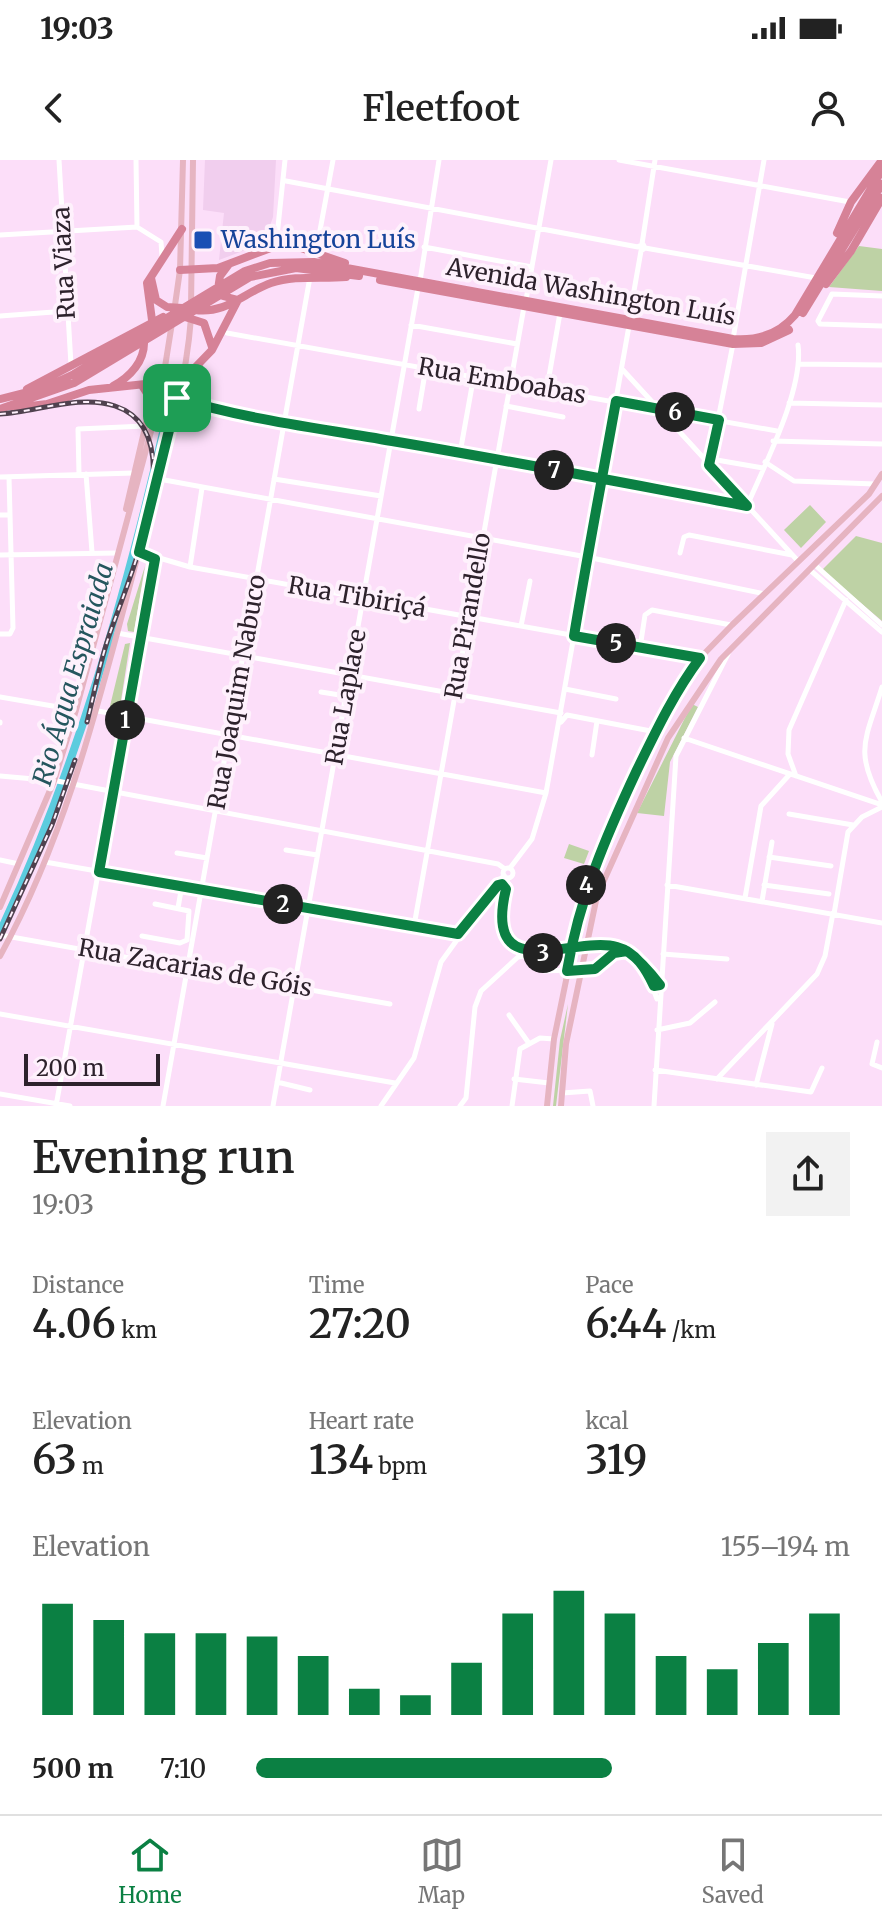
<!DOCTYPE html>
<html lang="en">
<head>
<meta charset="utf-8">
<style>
  :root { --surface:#fff; --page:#f2f2f2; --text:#222; --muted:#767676; --line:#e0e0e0; --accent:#0b8043 }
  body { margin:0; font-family:Merriweather,serif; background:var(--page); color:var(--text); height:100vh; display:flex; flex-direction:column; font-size:30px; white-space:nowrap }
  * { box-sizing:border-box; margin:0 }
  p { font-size:26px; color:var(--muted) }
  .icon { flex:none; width:44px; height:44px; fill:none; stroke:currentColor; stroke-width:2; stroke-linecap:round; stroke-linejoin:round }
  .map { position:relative; height:946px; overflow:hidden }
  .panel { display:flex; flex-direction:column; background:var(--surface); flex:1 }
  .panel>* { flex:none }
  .scale { position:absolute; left:24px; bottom:20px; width:136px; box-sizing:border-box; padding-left:8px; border:4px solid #2d222c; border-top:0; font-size:22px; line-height:28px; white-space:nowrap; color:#2d222c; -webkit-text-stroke:6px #fef1fc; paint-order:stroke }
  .pin { position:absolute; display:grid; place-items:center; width:68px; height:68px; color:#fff; margin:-34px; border-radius:16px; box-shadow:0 4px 12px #0006 }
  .km { position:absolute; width:40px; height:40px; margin:-20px; border-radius:50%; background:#222; color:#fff; font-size:22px; line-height:40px; text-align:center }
  .round { display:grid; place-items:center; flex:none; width:84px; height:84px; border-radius:0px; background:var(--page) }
  .overview { display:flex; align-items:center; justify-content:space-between; height:136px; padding:0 32px }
  h1 { font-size:44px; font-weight:600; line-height:60px }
  .metrics { display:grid; grid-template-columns:repeat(3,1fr); gap:12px; height:136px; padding:8px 32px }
  .metrics div { display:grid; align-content:center }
  .metrics b { font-size:40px; font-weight:600 }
  .metrics small { font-size:22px; font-weight:400 }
  .metrics p { font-size:22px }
  .chart { height:224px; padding:16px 32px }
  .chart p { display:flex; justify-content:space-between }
  .chart svg { width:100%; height:144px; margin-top:8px; stroke:var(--accent); stroke-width:6 }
  ul { padding:0 32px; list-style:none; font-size:26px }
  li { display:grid; grid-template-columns:128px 96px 1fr; align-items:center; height:60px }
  li i { height:20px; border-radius:10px; background:var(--accent) }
  .status { display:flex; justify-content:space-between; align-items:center; height:56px; padding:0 40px; background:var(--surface); direction:ltr }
  .status svg { height:22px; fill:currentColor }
  header { display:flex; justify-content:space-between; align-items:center; height:104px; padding:0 32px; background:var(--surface); font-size:36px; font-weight:600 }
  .dock { display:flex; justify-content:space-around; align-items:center; height:112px; border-top:2px solid var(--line); background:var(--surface); font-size:22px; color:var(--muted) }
  .dock a { display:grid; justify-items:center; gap:4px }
  .dock .selected { color:var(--accent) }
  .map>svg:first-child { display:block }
</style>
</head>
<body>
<div class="status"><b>19:03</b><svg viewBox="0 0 49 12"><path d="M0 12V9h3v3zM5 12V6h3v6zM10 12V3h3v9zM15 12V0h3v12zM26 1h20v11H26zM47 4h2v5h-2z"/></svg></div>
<header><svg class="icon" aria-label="back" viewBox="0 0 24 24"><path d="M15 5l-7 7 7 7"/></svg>Fleetfoot<svg class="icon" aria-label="person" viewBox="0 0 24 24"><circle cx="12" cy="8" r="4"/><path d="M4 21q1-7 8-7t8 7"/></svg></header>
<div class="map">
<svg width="882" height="946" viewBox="0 0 882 946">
  <rect width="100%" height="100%" fill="#fcdef9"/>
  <!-- built -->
  <path fill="#f1ceee" d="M205,0H276L273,57L264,83L219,100L224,53L203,50Z"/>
  <!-- green -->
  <path fill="#bed2a5" d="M859,86L882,89V131L829,127Z
    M810,345L826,362L801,388L784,370Z
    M856,376L882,383V461L822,410Z
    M145,406L134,472L128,471L127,464Z
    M130,483L120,547L110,546L125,484Z
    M692,544L698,547L670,602L664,656L637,653Z
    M569,684L589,691L584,704L564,698Z
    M568,844L556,946H553L560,880Z"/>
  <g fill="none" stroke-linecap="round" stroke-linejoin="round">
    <!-- river -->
    <path stroke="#5cccde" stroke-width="8" d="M0,772C77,609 126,435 166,260"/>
    <!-- minor -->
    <path stroke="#fff" stroke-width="5" d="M59,0L71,205
      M136,0L137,67
      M619,0L850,42
      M286,21L638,87L643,84L645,88L641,91L629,159
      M0,75L137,67L161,82L162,96
      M642,84L655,0
      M276,86L285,0
      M424,87L532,107
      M645,88L816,118
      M316,92L333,0
      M420,121L439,0
      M882,136L832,134L818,161L820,164L882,166
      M526,140L551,0
      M0,156L67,151
      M411,165L517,184
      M227,173L777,271
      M733,179L764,0
      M800,204L882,205
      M622,209L798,401
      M547,228L560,153
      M181,239L223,253L747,346C765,304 804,229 798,185
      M789,243L882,245
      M506,246L563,257
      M419,249L426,207
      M773,281L882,284
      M460,293L474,215
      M711,299L763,308
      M765,302L794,321L875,324
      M709,305L733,184
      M79,314L78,269L145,266
      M86,314L92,392
      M0,317L134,313
      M159,319L587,397L765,434
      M274,319L381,336
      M0,355H10
      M139,392L190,407L700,498
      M680,393L684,377L689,375L792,395
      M0,395L117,393
      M815,405L882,465
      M190,407L202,328
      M810,410L882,472
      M521,466L530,421
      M117,473L561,553
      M0,474H10L13,468L9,317
      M640,488L645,455L652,450L731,465
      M882,527C866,579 853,591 882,642
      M565,529L616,539
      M321,532L346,536
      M0,537L76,550
      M98,551L546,633
      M561,562L567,555L656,572
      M0,563V562
      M684,578L882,645
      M592,595L597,561
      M0,616L57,621L498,704L505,709
      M796,616L788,594L789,570L846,440
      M789,654L853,665
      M286,690L317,695
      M177,693L207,698
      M769,697L831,706
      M0,700L19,704
      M45,702L458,774
      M510,708L532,679L546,633L629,166
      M503 713a5 5 0 1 1 10 0a5 5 0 1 1-10 0Z
      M508,718L501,750L504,769L544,811L595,809L614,793L626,791
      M667,725L882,763
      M764,725L829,734
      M745,738L761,646L790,614
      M762,741L772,682
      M178,748L182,725
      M834,754L848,672L862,657L882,647
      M414,766L524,147
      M0,775L390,844
      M142,776L180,783L187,780L189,751L155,744
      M663,794L727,799
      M646,811L657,839
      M0,854L395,923
      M509,855L528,882
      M657,870L690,863L715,842
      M877,882L872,904L882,908
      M655,910L811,932L822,908
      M514,919L549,923
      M717,919L817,814L825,796L833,753
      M277,922L310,930
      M756,925L772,864
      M562,933L590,931L593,946
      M0,934L70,946
      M56,946L155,399
      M163,946L310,117
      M273,946L418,128
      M381,946L414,898L441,802L504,715
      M460,946L466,938L475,847L481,831L518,797L593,785L614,786L636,798L660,825L654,826
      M512,946L520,889L540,878L554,879
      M654,946L676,596L728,494"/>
    <!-- major -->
    <path stroke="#e6b4c1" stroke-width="6" d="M191,147L193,0
      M174,152L180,110L183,0
      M126,349L150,246L155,233L161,230
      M0,747L54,621L76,550L160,238L172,163
      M0,796C69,671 101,532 138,395C158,318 185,238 191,158
      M547,946L554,879L584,733L621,644L671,540L700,498L732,465L869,334L882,314
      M561,946L566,884L597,736L668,578L721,499L882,336"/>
    <!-- highway -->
    <path stroke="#d68297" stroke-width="8" d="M837,73L851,42L882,0
      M229,104L220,116L218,129L223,136L238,140
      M180,110L218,108L276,86L301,88L345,103
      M151,118L156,140L167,147L182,148
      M380,120L733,184L761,183L789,170
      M826,124L851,91L882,38
      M195,150C227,154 243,133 271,123C295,115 321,119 346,117
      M803,153L882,24
      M185,157L204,163L212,187
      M152,160L147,123L182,69
      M113,226C130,217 145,201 144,181
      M143,227L152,241
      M27,229L163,157
      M0,239L44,228L74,214L245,111L270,103L314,102L733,179C759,181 779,174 795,155L882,10
      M14,248L47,244L89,230L183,220L212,190L238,140
      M0,249L74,223L250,117L296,108L359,116
      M174,251L199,207"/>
    <!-- rail casing -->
    <g stroke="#50424f" stroke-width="5">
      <path id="rail" d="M0,254C36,252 80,234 115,246C197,273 125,426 108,479C99,506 94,535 87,562
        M0,779L52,665L75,600"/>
    </g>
    <!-- rail -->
    <use href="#rail" stroke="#fef1fc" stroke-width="2" stroke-dasharray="6" stroke-linecap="butt"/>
  </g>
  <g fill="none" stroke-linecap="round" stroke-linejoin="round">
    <!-- route casing -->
    <g stroke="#fff" stroke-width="16">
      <path id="route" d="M177,238L139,392L155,399L99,712L458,774L498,725L502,724L506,729C482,828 574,775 617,787C636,792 646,809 654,826L660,825C650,812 641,801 627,791L614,793L595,809L567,811C579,739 606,676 637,610C656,571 674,533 700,498L574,476C587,397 602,319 616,241L719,260L709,305L747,346C629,324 511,301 392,281C320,268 247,260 177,238"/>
    </g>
    <!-- route -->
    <use href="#route" stroke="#0b8043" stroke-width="10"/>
  </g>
  <!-- markers -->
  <rect fill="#1a4fb4" stroke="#fef1fc" stroke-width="3" x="193" y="70" width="20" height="20" rx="4"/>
  <g text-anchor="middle" stroke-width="8" stroke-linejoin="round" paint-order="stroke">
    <!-- transit labels -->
    <g font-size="24" fill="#164399" stroke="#fef1fc" text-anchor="start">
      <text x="221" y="88">Washington Luís</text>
    </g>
    <!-- street labels -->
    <g font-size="24" fill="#2d222c" stroke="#fef1fc">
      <text transform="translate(64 103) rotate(-93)" y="8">Rua Viaza</text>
      <text transform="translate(591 132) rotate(10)" y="8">Avenida Washington Luís</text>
      <text transform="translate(502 221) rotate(10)" y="8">Rua Emboabas</text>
      <text transform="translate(357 437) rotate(10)" y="8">Rua Tibiriçá</text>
      <text transform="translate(468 456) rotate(-80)" y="8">Rua Pirandello</text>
      <text transform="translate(237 532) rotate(-80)" y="8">Rua Joaquim Nabuco</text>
      <text transform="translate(346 537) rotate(-80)" y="8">Rua Laplace</text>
      <text transform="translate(195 808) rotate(10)" y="8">Rua Zacarias de Góis</text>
    </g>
    <!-- water labels -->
    <g font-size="26" font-style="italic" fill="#25565e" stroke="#fef1fc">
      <text transform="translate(73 514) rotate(-74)" y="9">Rio Água Espraiada</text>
    </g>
  </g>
</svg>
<div class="scale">200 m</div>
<div class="pin" style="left:177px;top:238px;background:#1e9e55"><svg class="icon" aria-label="arrive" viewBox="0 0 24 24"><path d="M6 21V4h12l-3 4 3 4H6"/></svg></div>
<b class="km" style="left:125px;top:560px">1</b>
<b class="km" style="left:283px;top:744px">2</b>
<b class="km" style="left:543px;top:793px">3</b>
<b class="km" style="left:586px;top:725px">4</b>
<b class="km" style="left:616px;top:483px">5</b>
<b class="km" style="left:675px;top:252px">6</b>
<b class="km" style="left:554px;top:310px">7</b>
</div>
<section class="panel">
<div class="overview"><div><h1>Evening run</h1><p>19:03</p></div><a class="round"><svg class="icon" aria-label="share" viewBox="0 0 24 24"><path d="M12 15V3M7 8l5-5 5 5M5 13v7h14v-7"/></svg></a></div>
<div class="metrics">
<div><p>Distance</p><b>4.06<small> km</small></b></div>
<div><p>Time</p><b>27:20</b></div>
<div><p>Pace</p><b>6:44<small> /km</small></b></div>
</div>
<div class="metrics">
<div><p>Elevation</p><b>63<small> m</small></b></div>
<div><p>Heart rate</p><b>134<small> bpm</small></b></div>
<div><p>kcal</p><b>319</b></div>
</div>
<div class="chart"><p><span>Elevation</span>155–194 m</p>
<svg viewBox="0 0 160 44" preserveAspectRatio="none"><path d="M5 44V10M15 44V15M25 44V19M35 44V19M45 44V20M55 44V26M65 44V36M75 44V38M85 44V28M95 44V13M105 44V6M115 44V13M125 44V26M135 44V30M145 44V22M155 44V13"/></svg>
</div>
<ul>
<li><b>500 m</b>7:10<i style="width:60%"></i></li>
</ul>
</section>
<nav class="dock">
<a class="selected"><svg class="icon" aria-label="home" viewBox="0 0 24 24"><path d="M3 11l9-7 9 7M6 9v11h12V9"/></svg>Home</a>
<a><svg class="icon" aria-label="map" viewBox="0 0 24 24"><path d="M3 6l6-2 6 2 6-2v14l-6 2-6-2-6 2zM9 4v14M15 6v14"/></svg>Map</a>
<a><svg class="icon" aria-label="saved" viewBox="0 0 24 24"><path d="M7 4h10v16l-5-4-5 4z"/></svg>Saved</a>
</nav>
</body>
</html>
